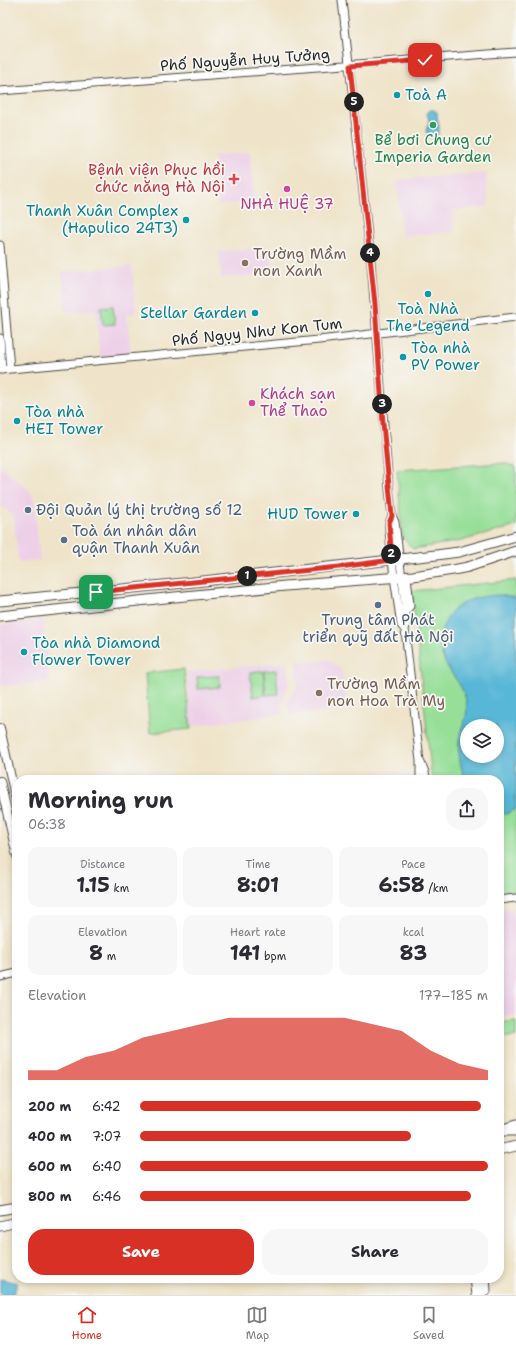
<!DOCTYPE html>
<html lang="en">
<head>
<meta charset="utf-8">
<style>
  :root { --surface:#fff; --page:#f7f7f7; --text:#2b2b33; --muted:#7c7c81; --line:#e1e1e2; --accent:#d93025 }
  body { margin:0; font-family:"Shantell Sans",sans-serif; background:var(--page); color:var(--text); height:100vh; display:flex; flex-direction:column; font-size:15px; white-space:nowrap }
  * { box-sizing:border-box; margin:0 }
  p { font-size:13px; color:var(--muted) }
  .icon { flex:none; width:22px; height:22px; fill:none; stroke:currentColor; stroke-width:2; stroke-linecap:round; stroke-linejoin:round }
  .map { position:relative; flex:1; overflow:hidden }
  .details { position:absolute; left:12px; top:775px; width:492px; height:508px; display:flex; flex-direction:column; background:var(--surface); border-radius:16px; box-shadow:0 2px 6px #0003 }
  .details>* { flex:none }
  .tools { position:absolute; left:460px; top:719px; display:grid; gap:8px }
  .tools a { display:grid; place-items:center; width:44px; height:44px; border-radius:50%; background:var(--surface); box-shadow:0 2px 6px #0003; font-size:20px }
  .pin { position:absolute; display:grid; place-items:center; width:34px; height:34px; color:#fff; margin:-17px; border-radius:8px; box-shadow:0 2px 6px #0006 }
  .km { position:absolute; width:20px; height:20px; margin:-10px; border-radius:50%; background:#222; color:#fff; font-size:11px; line-height:20px; text-align:center }
  .round { display:grid; place-items:center; flex:none; width:42px; height:42px; border-radius:16px; background:var(--page) }
  .head { display:flex; align-items:center; justify-content:space-between; height:68px; padding:0 16px }
  h1 { font-size:22px; font-weight:700; line-height:30px }
  .figures { display:grid; grid-template-columns:repeat(3,1fr); gap:6px; height:68px; padding:4px 16px }
  .figures div { display:grid; align-content:center; border-radius:10px; background:var(--page); text-align:center }
  .figures b { font-size:20px; font-weight:700 }
  .figures small { font-size:11px; font-weight:400 }
  .figures p { font-size:11px }
  .chart { height:112px; padding:8px 16px }
  .chart p { display:flex; justify-content:space-between }
  .chart svg { width:100%; height:72px; margin-top:4px; fill:var(--accent); opacity:.7 }
  .primary-button { display:flex; gap:8px; margin-top:auto; padding:8px 16px }
  .primary-button a { flex:1; height:46px; border-radius:16px; background:var(--accent); color:#fff; font-size:16px; font-weight:700; line-height:46px; text-align:center }
  .primary-button a+a { background:var(--page); color:var(--text) }
  ul { padding:0 16px; list-style:none; font-size:13px }
  li { display:grid; grid-template-columns:64px 48px 1fr; align-items:center; height:30px }
  li i { height:10px; border-radius:5px; background:var(--accent) }
  .tabs { display:flex; justify-content:space-around; align-items:center; height:56px; border-top:1px solid var(--line); background:var(--surface); font-size:11px; color:var(--muted) }
  .tabs a { display:grid; justify-items:center; gap:2px }
  .tabs .on { color:var(--accent) }
  .map>svg:first-child { display:block }
</style>
</head>
<body>
<div class="map">
<svg width="516" height="1295" viewBox="0 0 516 1295">
  <rect width="100%" height="100%" fill="#f6f6f2"/>
  <filter id="ink" filterUnits="userSpaceOnUse"><feTurbulence type="fractalNoise" baseFrequency=".025" numOctaves="2"/><feDisplacementMap in="SourceGraphic" scale="8" xChannelSelector="R" yChannelSelector="G"/><feConvolveMatrix kernelMatrix="1 2 1 2 8 2 1 2 1" color-interpolation-filters="sRGB"/></filter>
  <filter id="wash" filterUnits="userSpaceOnUse"><feTurbulence type="fractalNoise" baseFrequency=".012" numOctaves="4" result="noise"/><feDisplacementMap in="SourceGraphic" scale="16" xChannelSelector="R" yChannelSelector="G"/><feGaussianBlur stdDeviation="0.9" result="paint"/><feColorMatrix in="noise" values="0 0 0 0 0 0 0 0 0 0 0 0 0 0 0 0 0 1.4 0 .05"/><feComposite in="paint" operator="in"/></filter>
  <g filter="url(#wash)">
    <rect width="100%" height="100%" fill="#efe4c9"/>
    <!-- built -->
    <path fill="#edd0e8" d="M250,152L254,201L218,205L214,156Z
      M486,173L488,207L453,210L454,232L402,236L397,180Z
      M269,248L271,275L221,278L219,251Z
      M132,266L136,313L127,314L131,356L100,358L96,310L66,312L62,272Z
      M0,466L31,492L34,501L40,560L18,562L14,517L0,505Z
      M43,620L49,681L0,686V625Z
      M329,660L342,671L347,708L346,709L290,715L287,701L297,686V663L298,662Z
      M288,662L289,683L281,703L283,714L191,726L187,672Z
      M513,909L516,932V1015L499,1017V910Z"/>
    <!-- green -->
    <path fill="#97df99" stroke="#618562" fill-rule="evenodd" d="M113,306L115,324L103,325L101,307Z
      M504,463L516,467V526L461,541L413,549L403,538L397,470Z
      M516,580V892L499,894V780H432L412,591ZM467,726H497V756H467Z
      M184,669L191,729L150,733L145,673Z
      M276,670L278,694L266,695L264,671Z
      M263,671L265,695L253,697L250,672Z
      M219,676L220,687L198,689L197,677Z
      M516,1021V1036L499,1038V1023Z"/>
    <!-- water -->
    <path fill="#58b7d6" stroke="#427180" fill-rule="evenodd" d="M430,110H434L437,112C437,122 442,128 437,137L433,138L429,137L426,131L429,121L427,113Z
      M500,595L516,598V809L506,814L499,813V780H465C460,765 457,751 460,735C462,726 467,718 467,708C466,686 452,678 444,660C439,650 439,637 443,627C453,601 475,596 500,595ZM467,726H497V756H467Z
      M0,1279L18,1283L13,1295H0Z"/>
  </g>
  <g filter="url(#ink)">
    <g fill="none" stroke-linecap="round" stroke-linejoin="round">
      <!-- tertiary casing -->
      <g stroke="#484743" stroke-width="9">
        <path id="tertiary" d="M342,0L371,263L389,488L392,516L395,522L406,611V625L405,630L420,761V780
          M0,91L516,52
          M0,245L10,369
          M0,338L2,370
          M0,370L319,340L516,317
          M392,516L389,523V531L394,577L401,625L405,630
          M406,611L410,606L407,576
          M421,763L425,772L426,780
          M499,900L516,898
          M0,977L17,973
          M474,1278L476,1295
          M481,1278L483,1295
          M486,1278L487,1291"/>
      </g>
      <!-- secondary casing -->
      <g stroke="#484743" stroke-width="10">
        <path id="secondary" d="M0,728L17,805
          M0,781L17,856"/>
      </g>
      <!-- primary casing -->
      <g stroke="#484743" stroke-width="11">
        <path id="primary" d="M0,601L194,582L436,555L459,552L516,536
          M0,616L175,597L285,586L413,576L453,570L468,567L516,551
          M500,1130L516,1125
          M0,1210L17,1207
          M0,1226L17,1222"/>
      </g>
      <!-- trunk casing -->
      <g stroke="#484743" stroke-width="11">
        <path id="trunk" d="M499,1131H516
          M503,1149L516,1146"/>
      </g>
      <!-- tertiary -->
      <use href="#tertiary" stroke="#fff" stroke-width="7"/>
      <!-- secondary -->
      <use href="#secondary" stroke="#fff" stroke-width="8"/>
      <!-- primary -->
      <use href="#primary" stroke="#fff" stroke-width="9"/>
      <!-- trunk -->
      <use href="#trunk" stroke="#fff" stroke-width="9"/>
    </g>
  </g>
  <g fill="none" stroke-linecap="round" stroke-linejoin="round" filter="url(#ink)">
    <!-- route casing -->
    <g stroke="#fff" stroke-width="8">
      <path id="route" d="M96,592L339,567L392,560L389,523L392,516L383,424L375,304L350,66L425,60"/>
    </g>
    <!-- route -->
    <use href="#route" stroke="#d93025" stroke-width="5"/>
  </g>
  <!-- markers -->
  <g fill="#0f9aa8" stroke="#f6f6f2" stroke-width="1.5">
    <circle cx="397" cy="95" r="4"/>
    <circle cx="186" cy="220" r="4"/>
    <circle cx="428" cy="294" r="4"/>
    <circle cx="255" cy="313" r="4"/>
    <circle cx="403" cy="357" r="4"/>
    <circle cx="17" cy="421" r="4"/>
    <circle cx="356" cy="514" r="4"/>
    <circle cx="24" cy="652" r="4"/>
  </g>
  <circle fill="#2e9e5b" stroke="#f6f6f2" stroke-width="1.5" cx="433" cy="125" r="4"/>
  <path fill="#e0444e" stroke="#f6f6f2" stroke-width="1.5" d="M232 173h4v4h4v4h-4v4h-4v-4h-4v-4h4z"/>
  <g fill="#d1479c" stroke="#f6f6f2" stroke-width="1.5">
    <circle cx="287" cy="189" r="4"/>
    <circle cx="252" cy="403" r="4"/>
  </g>
  <g fill="#8d6e63" stroke="#f6f6f2" stroke-width="1.5">
    <circle cx="245" cy="263" r="4"/>
    <circle cx="319" cy="693" r="4"/>
  </g>
  <g fill="#5c6f8a" stroke="#f6f6f2" stroke-width="1.5">
    <circle cx="28" cy="510" r="4"/>
    <circle cx="64" cy="540" r="4"/>
    <circle cx="378" cy="605" r="4"/>
  </g>
  <g text-anchor="middle" stroke-width="3.5" stroke-linejoin="round" paint-order="stroke">
    <!-- street labels -->
    <g font-size="15" fill="#2b2b2b" stroke="#f6f6f2">
      <text transform="translate(245 60) rotate(-4)" y="5">Phố Nguyễn Huy Tưởng</text>
      <text transform="translate(257 332) rotate(-6)" y="5">Phố Ngụy Như Kon Tum</text>
    </g>
    <!-- culture labels -->
    <g font-size="15" fill="#0d838f" stroke="#f6f6f2" text-anchor="start">
      <text x="405" y="100">Toà A</text>
      <text x="178" y="216" text-anchor="end">Thanh Xuân Complex<tspan x="178" dy="17">(Hapulico 24T3)</tspan></text>
      <text x="428" y="314" text-anchor="middle">Toà Nhà<tspan x="428" dy="17">The Legend</tspan></text>
      <text x="247" y="318" text-anchor="end">Stellar Garden</text>
      <text x="411" y="353">Tòa nhà<tspan x="411" dy="17">PV Power</tspan></text>
      <text x="25" y="417">Tòa nhà<tspan x="25" dy="17">HEI Tower</tspan></text>
      <text x="348" y="519" text-anchor="end">HUD Tower</text>
      <text x="32" y="648">Tòa nhà Diamond<tspan x="32" dy="17">Flower Tower</tspan></text>
    </g>
    <!-- leisure labels -->
    <g font-size="15" fill="#27864d" stroke="#f6f6f2">
      <text x="433" y="145">Bể bơi Chung cư<tspan x="433" dy="17">Imperia Garden</tspan></text>
    </g>
    <!-- health labels -->
    <g font-size="15" fill="#be3a42" stroke="#f6f6f2" text-anchor="end">
      <text x="225" y="175">Bệnh viện Phục hồi<tspan x="225" dy="17">chức năng Hà Nội</tspan></text>
    </g>
    <!-- hotel labels -->
    <g font-size="15" fill="#b23c85" stroke="#f6f6f2">
      <text x="287" y="209">NHÀ HUỆ 37</text>
      <text x="260" y="399" text-anchor="start">Khách sạn<tspan x="260" dy="17">Thể Thao</tspan></text>
    </g>
    <!-- education labels -->
    <g font-size="15" fill="#785e54" stroke="#f6f6f2" text-anchor="start">
      <text x="253" y="259">Trường Mầm<tspan x="253" dy="17">non Xanh</tspan></text>
      <text x="327" y="689">Trường Mầm<tspan x="327" dy="17">non Hoa Trà My</tspan></text>
    </g>
    <!-- service labels -->
    <g font-size="15" fill="#4e5e75" stroke="#f6f6f2" text-anchor="start">
      <text x="36" y="515">Đội Quản lý thị trường số 12</text>
      <text x="72" y="536">Toà án nhân dân<tspan x="72" dy="17">quận Thanh Xuân</tspan></text>
      <text x="378" y="625" text-anchor="middle">Trung tâm Phát<tspan x="378" dy="17">triển quỹ đất Hà Nội</tspan></text>
    </g>
  </g>
</svg>
<div class="tools">
<a><svg class="icon" aria-label="layers" viewBox="0 0 24 24"><path d="M12 4l9 5-9 5-9-5zM3 14l9 5 9-5"/></svg></a>
</div>
<div class="pin" style="left:96px;top:592px;background:#1e9e55"><svg class="icon" aria-label="arrive" viewBox="0 0 24 24"><path d="M6 21V4h12l-3 4 3 4H6"/></svg></div>
<div class="pin" style="left:425px;top:60px;background:#d93025"><svg class="icon" aria-label="check" viewBox="0 0 24 24"><path d="M5 12l5 5 9-10"/></svg></div>
<b class="km" style="left:247px;top:576px">1</b>
<b class="km" style="left:391px;top:554px">2</b>
<b class="km" style="left:382px;top:404px">3</b>
<b class="km" style="left:370px;top:253px">4</b>
<b class="km" style="left:354px;top:102px">5</b>
<section class="details">
<div class="head"><div><h1>Morning run</h1><p>06:38</p></div><a class="round"><svg class="icon" aria-label="share" viewBox="0 0 24 24"><path d="M12 15V3M7 8l5-5 5 5M5 13v7h14v-7"/></svg></a></div>
<div class="figures">
<div><p>Distance</p><b>1.15<small> km</small></b></div>
<div><p>Time</p><b>8:01</b></div>
<div><p>Pace</p><b>6:58<small> /km</small></b></div>
</div>
<div class="figures">
<div><p>Elevation</p><b>8<small> m</small></b></div>
<div><p>Heart rate</p><b>141<small> bpm</small></b></div>
<div><p>kcal</p><b>83</b></div>
</div>
<div class="chart"><p><span>Elevation</span>177–185 m</p>
<svg viewBox="0 0 160 44" preserveAspectRatio="none"><path d="M0 44V38L10 38L20 30L30 26L40 18L50 14L60 10L70 6L80 6L90 6L100 6L110 6L120 10L130 14L140 26L150 34L160 38V44z"/></svg>
</div>
<ul>
<li><b>200 m</b>6:42<i style="width:98%"></i></li>
<li><b>400 m</b>7:07<i style="width:78%"></i></li>
<li><b>600 m</b>6:40<i style="width:100%"></i></li>
<li><b>800 m</b>6:46<i style="width:95%"></i></li>
</ul>
<div class="primary-button"><a>Save</a><a>Share</a></div>
</section>
</div>
<nav class="tabs">
<a class="on"><svg class="icon" aria-label="home" viewBox="0 0 24 24"><path d="M3 11l9-7 9 7M6 9v11h12V9"/></svg>Home</a>
<a><svg class="icon" aria-label="map" viewBox="0 0 24 24"><path d="M3 6l6-2 6 2 6-2v14l-6 2-6-2-6 2zM9 4v14M15 6v14"/></svg>Map</a>
<a><svg class="icon" aria-label="saved" viewBox="0 0 24 24"><path d="M7 4h10v16l-5-4-5 4z"/></svg>Saved</a>
</nav>
</body>
</html>
